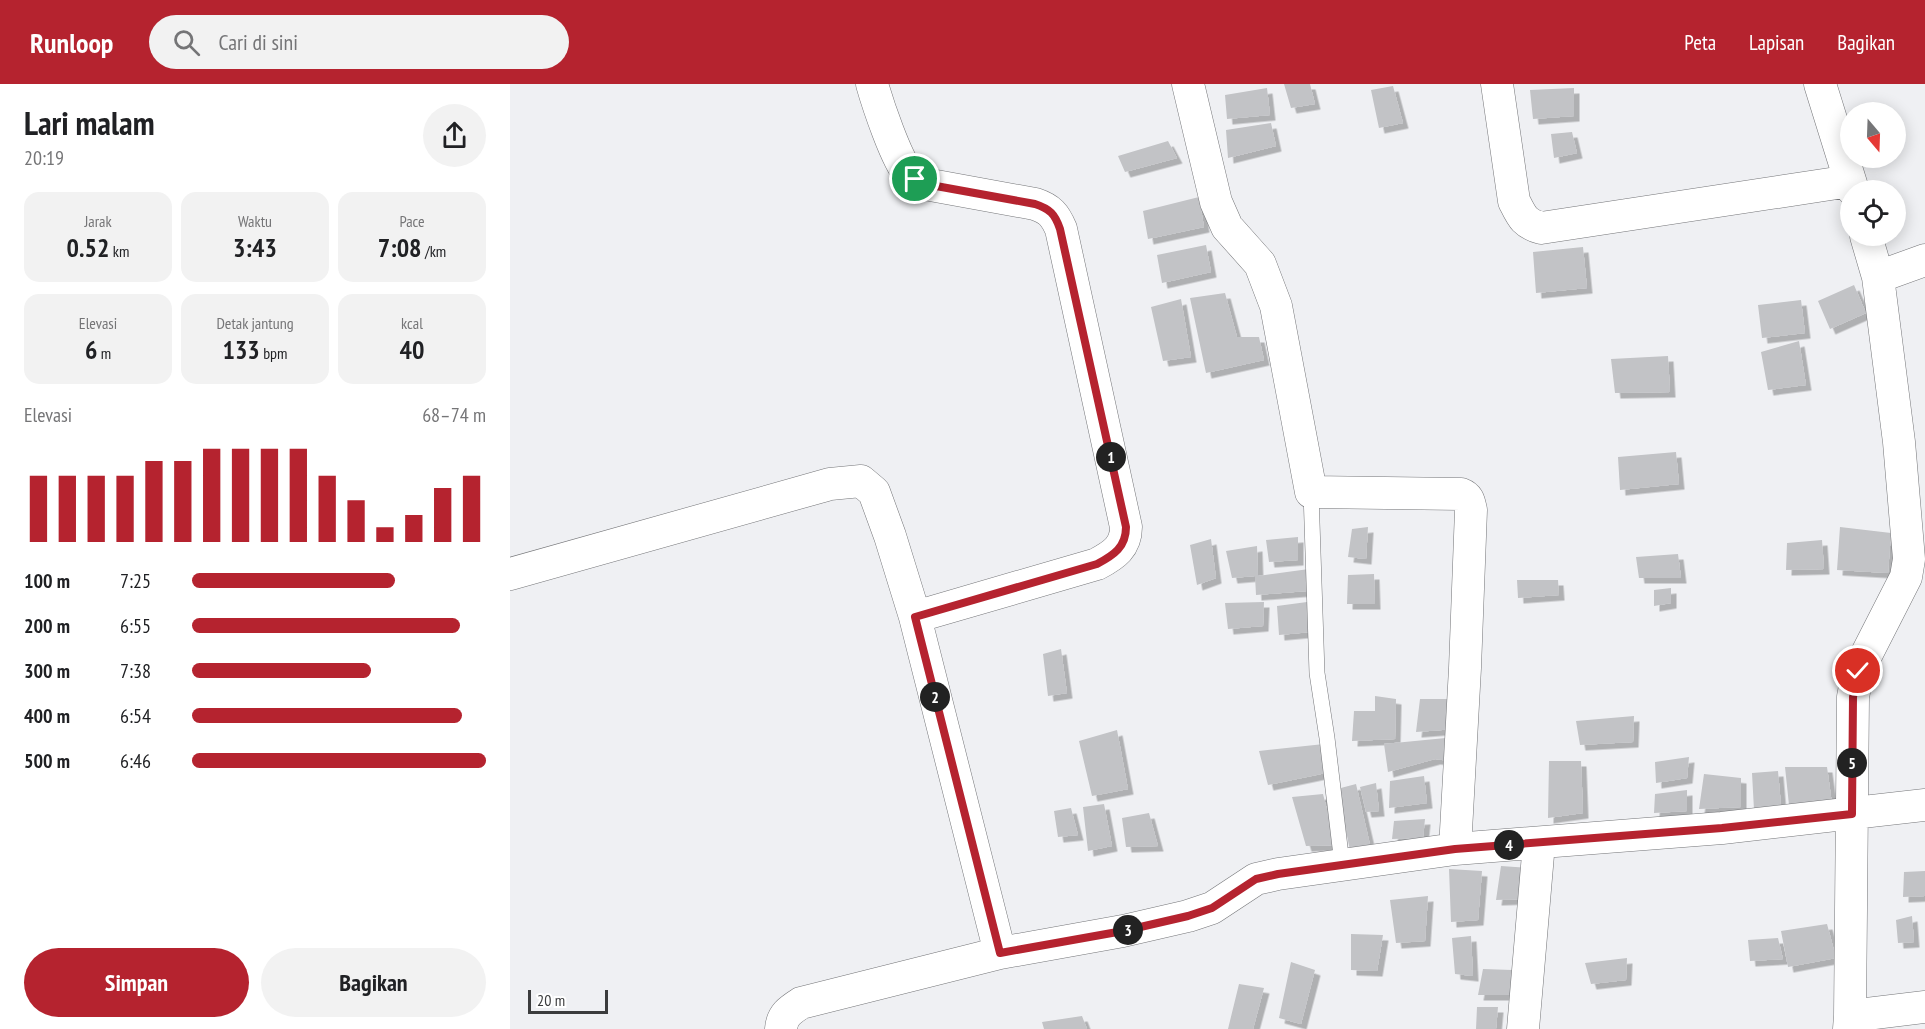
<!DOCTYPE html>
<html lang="id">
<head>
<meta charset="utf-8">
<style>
  :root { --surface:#fff; --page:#f2f2f2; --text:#202124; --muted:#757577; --accent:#b5232f }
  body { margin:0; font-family:"PT Sans Narrow",sans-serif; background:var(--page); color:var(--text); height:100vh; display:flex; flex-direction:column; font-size:22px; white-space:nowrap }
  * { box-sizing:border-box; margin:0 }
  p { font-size:20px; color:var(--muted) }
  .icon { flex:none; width:33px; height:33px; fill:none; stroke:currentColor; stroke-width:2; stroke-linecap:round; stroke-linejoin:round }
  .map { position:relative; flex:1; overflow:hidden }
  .drawer { display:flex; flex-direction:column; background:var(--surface); width:510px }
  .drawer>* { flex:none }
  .needle { width:39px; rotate:161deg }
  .buttons { position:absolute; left:1330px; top:18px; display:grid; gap:12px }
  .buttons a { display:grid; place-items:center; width:66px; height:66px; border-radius:50%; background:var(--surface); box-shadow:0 3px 15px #0003; font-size:30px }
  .scale { position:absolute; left:18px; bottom:15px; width:80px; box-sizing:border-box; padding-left:6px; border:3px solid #3b3c3d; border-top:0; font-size:16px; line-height:21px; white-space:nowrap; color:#3b3c3d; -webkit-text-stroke:4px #fff; paint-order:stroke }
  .pin { position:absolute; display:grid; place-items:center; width:51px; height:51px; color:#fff; margin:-26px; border:3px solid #fff; border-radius:50%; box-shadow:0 2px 6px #0007 }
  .km { position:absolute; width:30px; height:30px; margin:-15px; border-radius:50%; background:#222; color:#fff; font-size:16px; line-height:30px; text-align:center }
  .round { display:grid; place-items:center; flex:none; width:63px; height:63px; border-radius:32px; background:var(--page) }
  .overview { display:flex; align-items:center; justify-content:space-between; height:102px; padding:0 24px }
  h1 { font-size:33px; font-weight:700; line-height:45px }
  .figures { display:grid; grid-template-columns:repeat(3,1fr); gap:9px; height:102px; padding:6px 24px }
  .figures div { display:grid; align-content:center; border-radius:15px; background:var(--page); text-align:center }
  .figures b { font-size:26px; font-weight:700 }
  .figures small { font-size:16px; font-weight:400 }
  .figures p { font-size:16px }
  .chart { height:168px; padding:12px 24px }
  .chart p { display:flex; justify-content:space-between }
  .chart svg { width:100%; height:108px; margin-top:6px; stroke:var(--accent); stroke-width:6 }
  .button { display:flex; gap:12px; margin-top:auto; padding:12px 24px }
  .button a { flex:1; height:69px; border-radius:36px; background:var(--accent); color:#fff; font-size:24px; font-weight:700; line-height:69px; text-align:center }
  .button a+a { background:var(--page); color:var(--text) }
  ul { padding:0 24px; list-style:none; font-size:20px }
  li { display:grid; grid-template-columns:96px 72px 1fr; align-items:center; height:45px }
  li i { height:15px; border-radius:8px; background:var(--accent) }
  header { display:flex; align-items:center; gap:36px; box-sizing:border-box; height:84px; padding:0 30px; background:var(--accent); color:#fff }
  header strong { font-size:28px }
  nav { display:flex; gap:33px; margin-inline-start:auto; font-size:21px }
  .search { width:420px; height:54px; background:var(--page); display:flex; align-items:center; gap:15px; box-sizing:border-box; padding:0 21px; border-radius:33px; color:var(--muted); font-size:22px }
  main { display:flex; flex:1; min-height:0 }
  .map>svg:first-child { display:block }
</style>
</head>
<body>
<header>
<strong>Runloop</strong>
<div class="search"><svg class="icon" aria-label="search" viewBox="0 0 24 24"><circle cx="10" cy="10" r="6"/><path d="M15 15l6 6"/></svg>Cari di sini</div>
<nav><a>Peta</a><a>Lapisan</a><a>Bagikan</a></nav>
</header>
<main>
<section class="drawer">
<div class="overview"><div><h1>Lari malam</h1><p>20:19</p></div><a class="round"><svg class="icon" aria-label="share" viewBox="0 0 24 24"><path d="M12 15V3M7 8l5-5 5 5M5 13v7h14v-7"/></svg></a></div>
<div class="figures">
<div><p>Jarak</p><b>0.52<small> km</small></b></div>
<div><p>Waktu</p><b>3:43</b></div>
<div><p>Pace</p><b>7:08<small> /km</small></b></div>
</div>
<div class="figures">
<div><p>Elevasi</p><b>6<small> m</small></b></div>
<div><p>Detak jantung</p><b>133<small> bpm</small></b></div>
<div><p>kcal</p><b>40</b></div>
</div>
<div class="chart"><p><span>Elevasi</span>68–74 m</p>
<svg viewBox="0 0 160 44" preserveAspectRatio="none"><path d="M5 44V17M15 44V17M25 44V17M35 44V17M45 44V11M55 44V11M65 44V6M75 44V6M85 44V6M95 44V6M105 44V17M115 44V27M125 44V38M135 44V33M145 44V22M155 44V17"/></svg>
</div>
<ul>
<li><b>100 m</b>7:25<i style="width:69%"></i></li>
<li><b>200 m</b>6:55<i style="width:91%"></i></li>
<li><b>300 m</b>7:38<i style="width:61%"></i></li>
<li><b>400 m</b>6:54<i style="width:92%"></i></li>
<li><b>500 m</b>6:46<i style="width:100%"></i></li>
</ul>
<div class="button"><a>Simpan</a><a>Bagikan</a></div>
</section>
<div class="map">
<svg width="1415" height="945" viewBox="0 0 1415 945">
  <defs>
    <filter id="shadow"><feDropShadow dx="5.5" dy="5.5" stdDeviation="0" flood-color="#0004"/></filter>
  </defs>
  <rect width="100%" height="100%" fill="#eff0f3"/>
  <!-- building -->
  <path fill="#c2c3c6" filter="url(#shadow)" d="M774,0H800L805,20L781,24Z
    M883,2L893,39L869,44L861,6Z
    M757,4L760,31L717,35L715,11Z
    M1064,4V32L1023,35L1020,6Z
    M761,39L766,62L718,74L716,46Z
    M1062,48L1067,69L1044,74L1041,50Z
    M658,57L667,74L615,88L608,72Z
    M689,113L694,143L638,155L633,127Z
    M696,161L701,188L652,199L647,171Z
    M1073,163L1077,204L1026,209L1023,168Z
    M1344,201L1356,229L1320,245L1308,217Z
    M715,209L727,253H749L754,276L696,289L680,214Z
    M671,215L681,273L653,277L641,223Z
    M1291,216L1295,249L1252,254L1248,221Z
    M1289,257L1296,301L1258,306L1251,268Z
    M1158,272L1160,308L1105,309L1101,275Z
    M1166,368L1169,400L1110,406L1108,373Z
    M858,443L856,475L838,473L842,445Z
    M1330,443L1381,449L1378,489L1327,486Z
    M788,453V476L759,478L756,456Z
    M701,455L706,494L687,501L680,461Z
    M1312,456L1314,485L1276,486L1277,459Z
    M747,462L748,492L799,485L797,507L746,511L745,492L722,494L716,467Z
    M1168,470L1171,494H1129L1126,473Z
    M864,490L865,520H837L838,491Z
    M1007,496H1048L1049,511L1008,514Z
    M1161,504V519L1144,522V506Z
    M754,518L753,542L718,545L715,519Z
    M797,518L801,548L769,551L767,522Z
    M551,565L557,609L538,612L533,570Z
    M865,612L886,615L885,655L842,657L844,627H865Z
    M910,615H946L945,645L906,648Z
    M1124,632L1123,658L1070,661L1066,637Z
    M607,646L618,705L582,712L569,657Z
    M946,653L947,678L925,675L878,688L874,660Z
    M814,660L816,689L758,701L749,667Z
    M1179,673L1177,694L1146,699L1145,678Z
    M1039,677H1071L1073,729L1038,734Z
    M1275,683H1317L1322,720L1279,721Z
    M1268,687L1271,722L1244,726L1242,689Z
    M1194,690L1231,694V723L1189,725Z
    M914,692L917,719L879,724L880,697Z
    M866,699L869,727L856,728L850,703Z
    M846,700L861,765L840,766L827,705Z
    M1177,706V727L1144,729L1145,710Z
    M813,710L826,761L796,762L782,713Z
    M594,720L602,762L578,767L573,723Z
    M561,724L568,751L548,753L544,727Z
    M639,729L648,762L616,763L612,734Z
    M915,735L913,754L882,755L884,737Z
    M991,782L1018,784L1013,815L986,816Z
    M939,785L972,787L968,836L941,838Z
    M1415,787V812L1393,813L1394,788Z
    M918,812L915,857L886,859L880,816Z
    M1402,832L1404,858L1388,859L1386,836Z
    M1317,840L1326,874L1278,883L1271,847Z
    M841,850L873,851L867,887L841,886Z
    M961,852L963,892L945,890L942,854Z
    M1268,854L1273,875L1240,877L1238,856Z
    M1117,874L1116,896L1081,900L1075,879Z
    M781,878L805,886L791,940L769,934Z
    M973,885L1002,886L1003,911H968Z
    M729,900L754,904L743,945H718Z
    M967,923H988L986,945H966Z
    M572,932L577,945H534L532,938Z"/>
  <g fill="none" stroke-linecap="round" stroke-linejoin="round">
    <!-- lane casing -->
    <g stroke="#747578" stroke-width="16">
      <path id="lane" d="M801,408L807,589L817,654L832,780"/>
    </g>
    <!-- street casing -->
    <g stroke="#747578" stroke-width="33">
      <path id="street" d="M362,0C368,21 386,75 399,90C403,95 409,97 415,100L525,120C540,125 545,131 551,145L616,443C616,463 604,471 587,480L405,533
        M678,0L706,118L717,143L750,180L766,222L801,408L951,410C959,413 959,418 961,426L955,584L945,765
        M987,0L1004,117C1012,133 1014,139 1031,144L1340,97
        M1310,0L1343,106
        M1368,193L1415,176
        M0,490L320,400L351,397L364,408L380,452L405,533L490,869
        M1340,932L1343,613L1348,587L1396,493L1399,475L1389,358L1368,193L1356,152
        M271,945C272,931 280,926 291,919L490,869L613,847L678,832L702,824L746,795L768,790L945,765L1212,744L1415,721
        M1013,945L1029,759
        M1339,945L1340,932L1415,923"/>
    </g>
    <!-- lane -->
    <use href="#lane" stroke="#fff" stroke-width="15"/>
    <!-- street -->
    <use href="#street" stroke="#fff" stroke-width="32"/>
  </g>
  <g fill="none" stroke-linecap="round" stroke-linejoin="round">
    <!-- route casing -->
    <g stroke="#fff" stroke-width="12">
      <path id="route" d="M405,95L415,100L525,120C540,125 545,130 550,145L616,443C616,463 604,471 587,480L405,533L490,869L613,847L678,832L702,824L746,795L768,790L945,765L1212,744L1342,730L1343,613L1348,587"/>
    </g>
    <!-- route -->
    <use href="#route" stroke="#b5232f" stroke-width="8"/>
  </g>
</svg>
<div class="buttons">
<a><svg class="needle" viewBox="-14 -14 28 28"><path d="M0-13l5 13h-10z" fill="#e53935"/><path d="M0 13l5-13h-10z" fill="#757577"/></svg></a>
<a><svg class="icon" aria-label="locate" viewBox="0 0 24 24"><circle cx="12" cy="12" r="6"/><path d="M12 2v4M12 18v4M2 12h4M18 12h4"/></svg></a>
</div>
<div class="scale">20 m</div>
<div class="pin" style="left:405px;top:95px;background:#1e9e55"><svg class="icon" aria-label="arrive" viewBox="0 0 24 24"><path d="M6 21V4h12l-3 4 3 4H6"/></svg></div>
<div class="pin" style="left:1348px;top:587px;background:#d93025"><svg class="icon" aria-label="check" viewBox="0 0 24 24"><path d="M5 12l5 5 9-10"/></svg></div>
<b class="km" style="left:601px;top:373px">1</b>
<b class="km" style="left:425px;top:613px">2</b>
<b class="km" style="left:618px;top:846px">3</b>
<b class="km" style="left:999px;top:761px">4</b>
<b class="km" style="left:1342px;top:679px">5</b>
</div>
</main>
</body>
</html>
